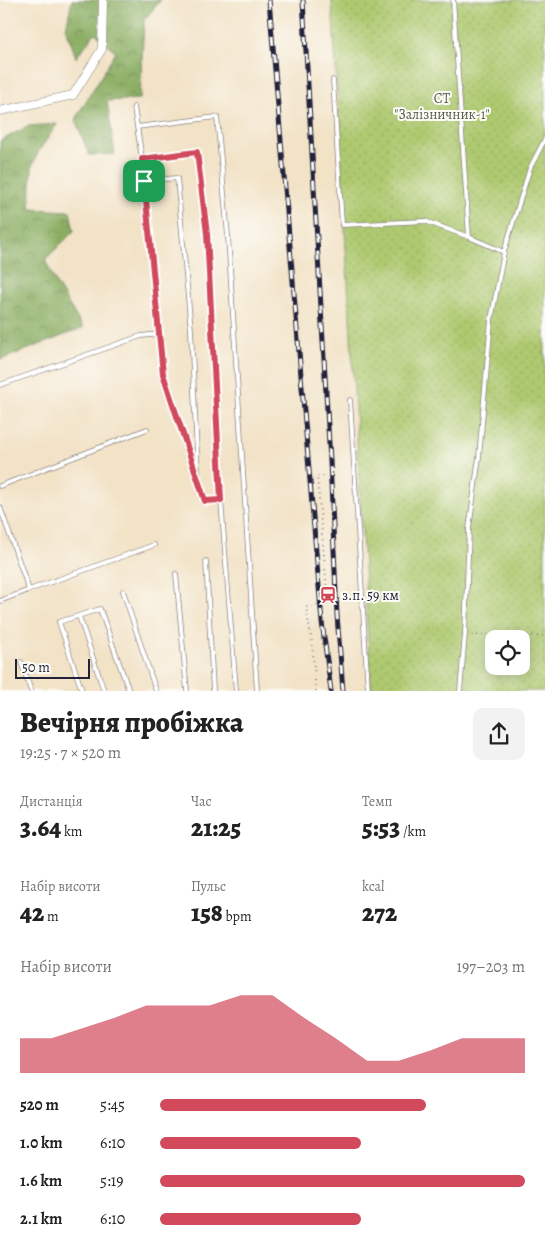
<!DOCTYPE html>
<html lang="uk">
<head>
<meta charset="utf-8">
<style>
  :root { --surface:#fff; --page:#f2f2f2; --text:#222; --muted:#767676; --accent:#d1495b }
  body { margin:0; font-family:Alegreya,serif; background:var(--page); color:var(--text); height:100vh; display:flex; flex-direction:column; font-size:19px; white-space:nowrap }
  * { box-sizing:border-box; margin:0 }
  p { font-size:16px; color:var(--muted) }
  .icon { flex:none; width:28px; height:28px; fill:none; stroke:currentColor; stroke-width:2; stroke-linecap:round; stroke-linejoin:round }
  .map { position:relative; height:691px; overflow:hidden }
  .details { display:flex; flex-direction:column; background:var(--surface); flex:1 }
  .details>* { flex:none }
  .fabs { position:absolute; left:485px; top:630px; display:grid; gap:10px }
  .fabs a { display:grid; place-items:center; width:45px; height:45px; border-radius:10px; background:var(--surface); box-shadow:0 2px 12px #0003; font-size:25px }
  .scale { position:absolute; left:15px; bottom:12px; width:75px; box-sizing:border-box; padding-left:5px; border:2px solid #22223b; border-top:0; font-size:14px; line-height:18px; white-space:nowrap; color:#22223b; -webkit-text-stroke:4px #fdfcf7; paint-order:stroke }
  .pin { position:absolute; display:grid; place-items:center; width:42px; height:42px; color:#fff; margin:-21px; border-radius:10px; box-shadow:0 2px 8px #0006 }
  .round { display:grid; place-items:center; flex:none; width:52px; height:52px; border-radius:10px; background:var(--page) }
  .headline { display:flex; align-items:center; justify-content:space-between; height:85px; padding:0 20px }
  h1 { font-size:28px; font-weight:800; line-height:38px }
  .stats { display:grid; grid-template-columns:repeat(3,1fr); gap:8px; height:85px; padding:5px 20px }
  .stats div { display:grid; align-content:center }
  .stats b { font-size:25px; font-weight:800 }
  .stats small { font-size:14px; font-weight:400 }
  .stats p { font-size:14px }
  .chart { height:140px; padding:10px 20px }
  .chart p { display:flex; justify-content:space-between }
  .chart svg { width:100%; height:90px; margin-top:5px; fill:var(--accent); opacity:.7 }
  ul { padding:0 20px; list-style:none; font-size:16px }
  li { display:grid; grid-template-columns:80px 60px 1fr; align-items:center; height:38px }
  li i { height:12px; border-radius:6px; background:var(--accent) }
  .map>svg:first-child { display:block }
</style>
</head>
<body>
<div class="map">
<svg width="545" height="691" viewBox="0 0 545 691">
  <defs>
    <pattern id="forest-crowns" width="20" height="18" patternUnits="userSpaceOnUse" patternTransform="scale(1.25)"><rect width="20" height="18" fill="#8aad62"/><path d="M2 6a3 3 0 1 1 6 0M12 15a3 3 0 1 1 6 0" fill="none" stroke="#708c52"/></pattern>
    <pattern id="garden-dots" width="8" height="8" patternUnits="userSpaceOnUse" patternTransform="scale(1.25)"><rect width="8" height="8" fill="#aec96f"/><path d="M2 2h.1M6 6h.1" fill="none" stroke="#95ac61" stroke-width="1.8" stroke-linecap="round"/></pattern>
  </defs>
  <rect width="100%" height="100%" fill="#fdfcf7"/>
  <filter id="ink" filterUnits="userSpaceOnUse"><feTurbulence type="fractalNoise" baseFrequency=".02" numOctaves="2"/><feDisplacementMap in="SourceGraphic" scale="10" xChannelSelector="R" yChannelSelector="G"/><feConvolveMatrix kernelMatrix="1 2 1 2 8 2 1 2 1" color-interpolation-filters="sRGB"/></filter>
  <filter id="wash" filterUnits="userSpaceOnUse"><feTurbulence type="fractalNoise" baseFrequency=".0096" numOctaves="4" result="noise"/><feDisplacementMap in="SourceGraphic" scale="20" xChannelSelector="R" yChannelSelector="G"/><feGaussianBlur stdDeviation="1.12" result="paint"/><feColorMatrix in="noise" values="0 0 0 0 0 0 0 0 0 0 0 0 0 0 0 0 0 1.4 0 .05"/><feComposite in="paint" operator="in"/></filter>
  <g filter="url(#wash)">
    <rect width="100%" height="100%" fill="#f2e2c6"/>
    <!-- forest -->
    <path fill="url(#forest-crowns)" stroke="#56684e" d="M72,0H161L144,20L140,99L107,101L115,154L89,155L75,119L116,52L95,33L76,58L66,28Z
      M57,124L39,151L32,166L30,209L70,211L74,231L45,260L56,283L83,328L0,360V141L28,126Z"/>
    <!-- garden -->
    <path fill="url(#garden-dots)" stroke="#687655" fill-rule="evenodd" d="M332,0H545V691H371ZM494,639H521V666H494Z"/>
  </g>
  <g filter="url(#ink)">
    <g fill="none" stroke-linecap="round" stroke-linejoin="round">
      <!-- lane casing -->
      <g stroke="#8a8280" stroke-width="5.5">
        <path id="lane" d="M453,0L469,237
          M333,80L342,225L425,221L469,237L504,252
          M134,107L142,159L159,334
          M137,127L217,117L228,236L257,691
          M144,181L177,178L191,330L198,474
          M0,385L141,336L159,334L163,374L205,501L221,500L207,234L197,152L142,159
          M350,400L368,691
          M0,486L147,429
          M221,500L236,691
          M0,507L29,590L154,545
          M206,561L213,691
          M176,574L187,691
          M123,591L156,691
          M0,601L29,590
          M79,616L104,691
          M21,662L31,691
          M82,691L59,622L100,609L129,691
          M460,691L465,634L469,529L479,457L491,320L504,252L530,168L545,139"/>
      </g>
      <!-- street casing -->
      <g stroke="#8a8280" stroke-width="9">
        <path id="street" d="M0,111L73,95L102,49L103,0"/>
      </g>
      <!-- path -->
      <path stroke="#8a8280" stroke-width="2" stroke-dasharray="1 4" stroke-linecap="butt" d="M472,635L545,636
        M316,691L312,643L306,607L328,603L317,476H325"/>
      <!-- lane -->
      <use href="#lane" stroke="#fff" stroke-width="4"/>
      <!-- street -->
      <use href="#street" stroke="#fff" stroke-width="8"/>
      <!-- rail casing -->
      <g stroke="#22223b" stroke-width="5">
        <path id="rail" d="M269,0L322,622L331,691
          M303,0L330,461L337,615L343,691"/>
      </g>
      <!-- rail -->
      <use href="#rail" stroke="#fdfcf7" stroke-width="3" stroke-dasharray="9" stroke-linecap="butt"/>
    </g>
  </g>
  <g fill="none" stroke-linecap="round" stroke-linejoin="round" filter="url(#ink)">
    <!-- route casing -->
    <g stroke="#fff" stroke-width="10">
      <path id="route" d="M197,152L207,234L221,500L205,501L163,374L142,159Z"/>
    </g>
    <!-- route -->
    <use href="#route" stroke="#d1495b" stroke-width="6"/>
  </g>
  <!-- icons -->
  <defs>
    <g id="station-bare" transform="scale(1.35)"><path d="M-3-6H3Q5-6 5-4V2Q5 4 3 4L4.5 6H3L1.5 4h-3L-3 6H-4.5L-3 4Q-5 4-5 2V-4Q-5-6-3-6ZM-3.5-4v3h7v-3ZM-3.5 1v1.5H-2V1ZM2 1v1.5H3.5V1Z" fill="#d1495b" stroke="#fdfcf7" stroke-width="2.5" paint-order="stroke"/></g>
  </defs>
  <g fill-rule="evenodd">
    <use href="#station-bare" x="328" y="595"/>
  </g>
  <g text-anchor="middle" stroke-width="4" stroke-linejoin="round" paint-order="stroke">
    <!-- park labels -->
    <g font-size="14" fill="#535c4d" stroke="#fdfcf7">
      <text x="442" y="103">СТ<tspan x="442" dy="16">"Залізничник-1"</tspan></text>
    </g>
    <!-- poi labels -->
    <g font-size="14" fill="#22223b" stroke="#fdfcf7" text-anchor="start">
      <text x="342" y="600">з.п. 59 км</text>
    </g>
  </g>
</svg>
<div class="fabs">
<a><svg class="icon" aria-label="locate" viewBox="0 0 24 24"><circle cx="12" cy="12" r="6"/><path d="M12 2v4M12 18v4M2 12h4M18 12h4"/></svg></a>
</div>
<div class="scale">50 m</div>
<div class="pin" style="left:144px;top:181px;background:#1e9e55"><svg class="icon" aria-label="arrive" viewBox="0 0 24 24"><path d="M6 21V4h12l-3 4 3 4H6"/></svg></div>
</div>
<section class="details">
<div class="headline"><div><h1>Вечірня пробіжка</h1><p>19:25 · 7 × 520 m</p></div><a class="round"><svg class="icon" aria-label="share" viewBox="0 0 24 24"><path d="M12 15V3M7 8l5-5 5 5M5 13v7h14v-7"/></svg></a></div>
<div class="stats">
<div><p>Дистанція</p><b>3.64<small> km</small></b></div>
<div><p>Час</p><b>21:25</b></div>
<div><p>Темп</p><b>5:53<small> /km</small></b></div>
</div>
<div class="stats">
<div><p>Набір висоти</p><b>42<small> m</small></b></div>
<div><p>Пульс</p><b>158<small> bpm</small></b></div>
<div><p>kcal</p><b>272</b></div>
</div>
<div class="chart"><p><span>Набір висоти</span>197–203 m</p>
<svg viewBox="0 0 160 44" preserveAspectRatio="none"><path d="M0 44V27L10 27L20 22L30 17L40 11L50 11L60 11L70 6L80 6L90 17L100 27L110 38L120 38L130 33L140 27L150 27L160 27V44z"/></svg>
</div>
<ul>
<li><b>520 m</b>5:45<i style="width:73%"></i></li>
<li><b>1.0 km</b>6:10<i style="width:55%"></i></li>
<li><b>1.6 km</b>5:19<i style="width:100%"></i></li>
<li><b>2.1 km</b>6:10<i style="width:55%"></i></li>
</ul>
</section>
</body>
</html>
